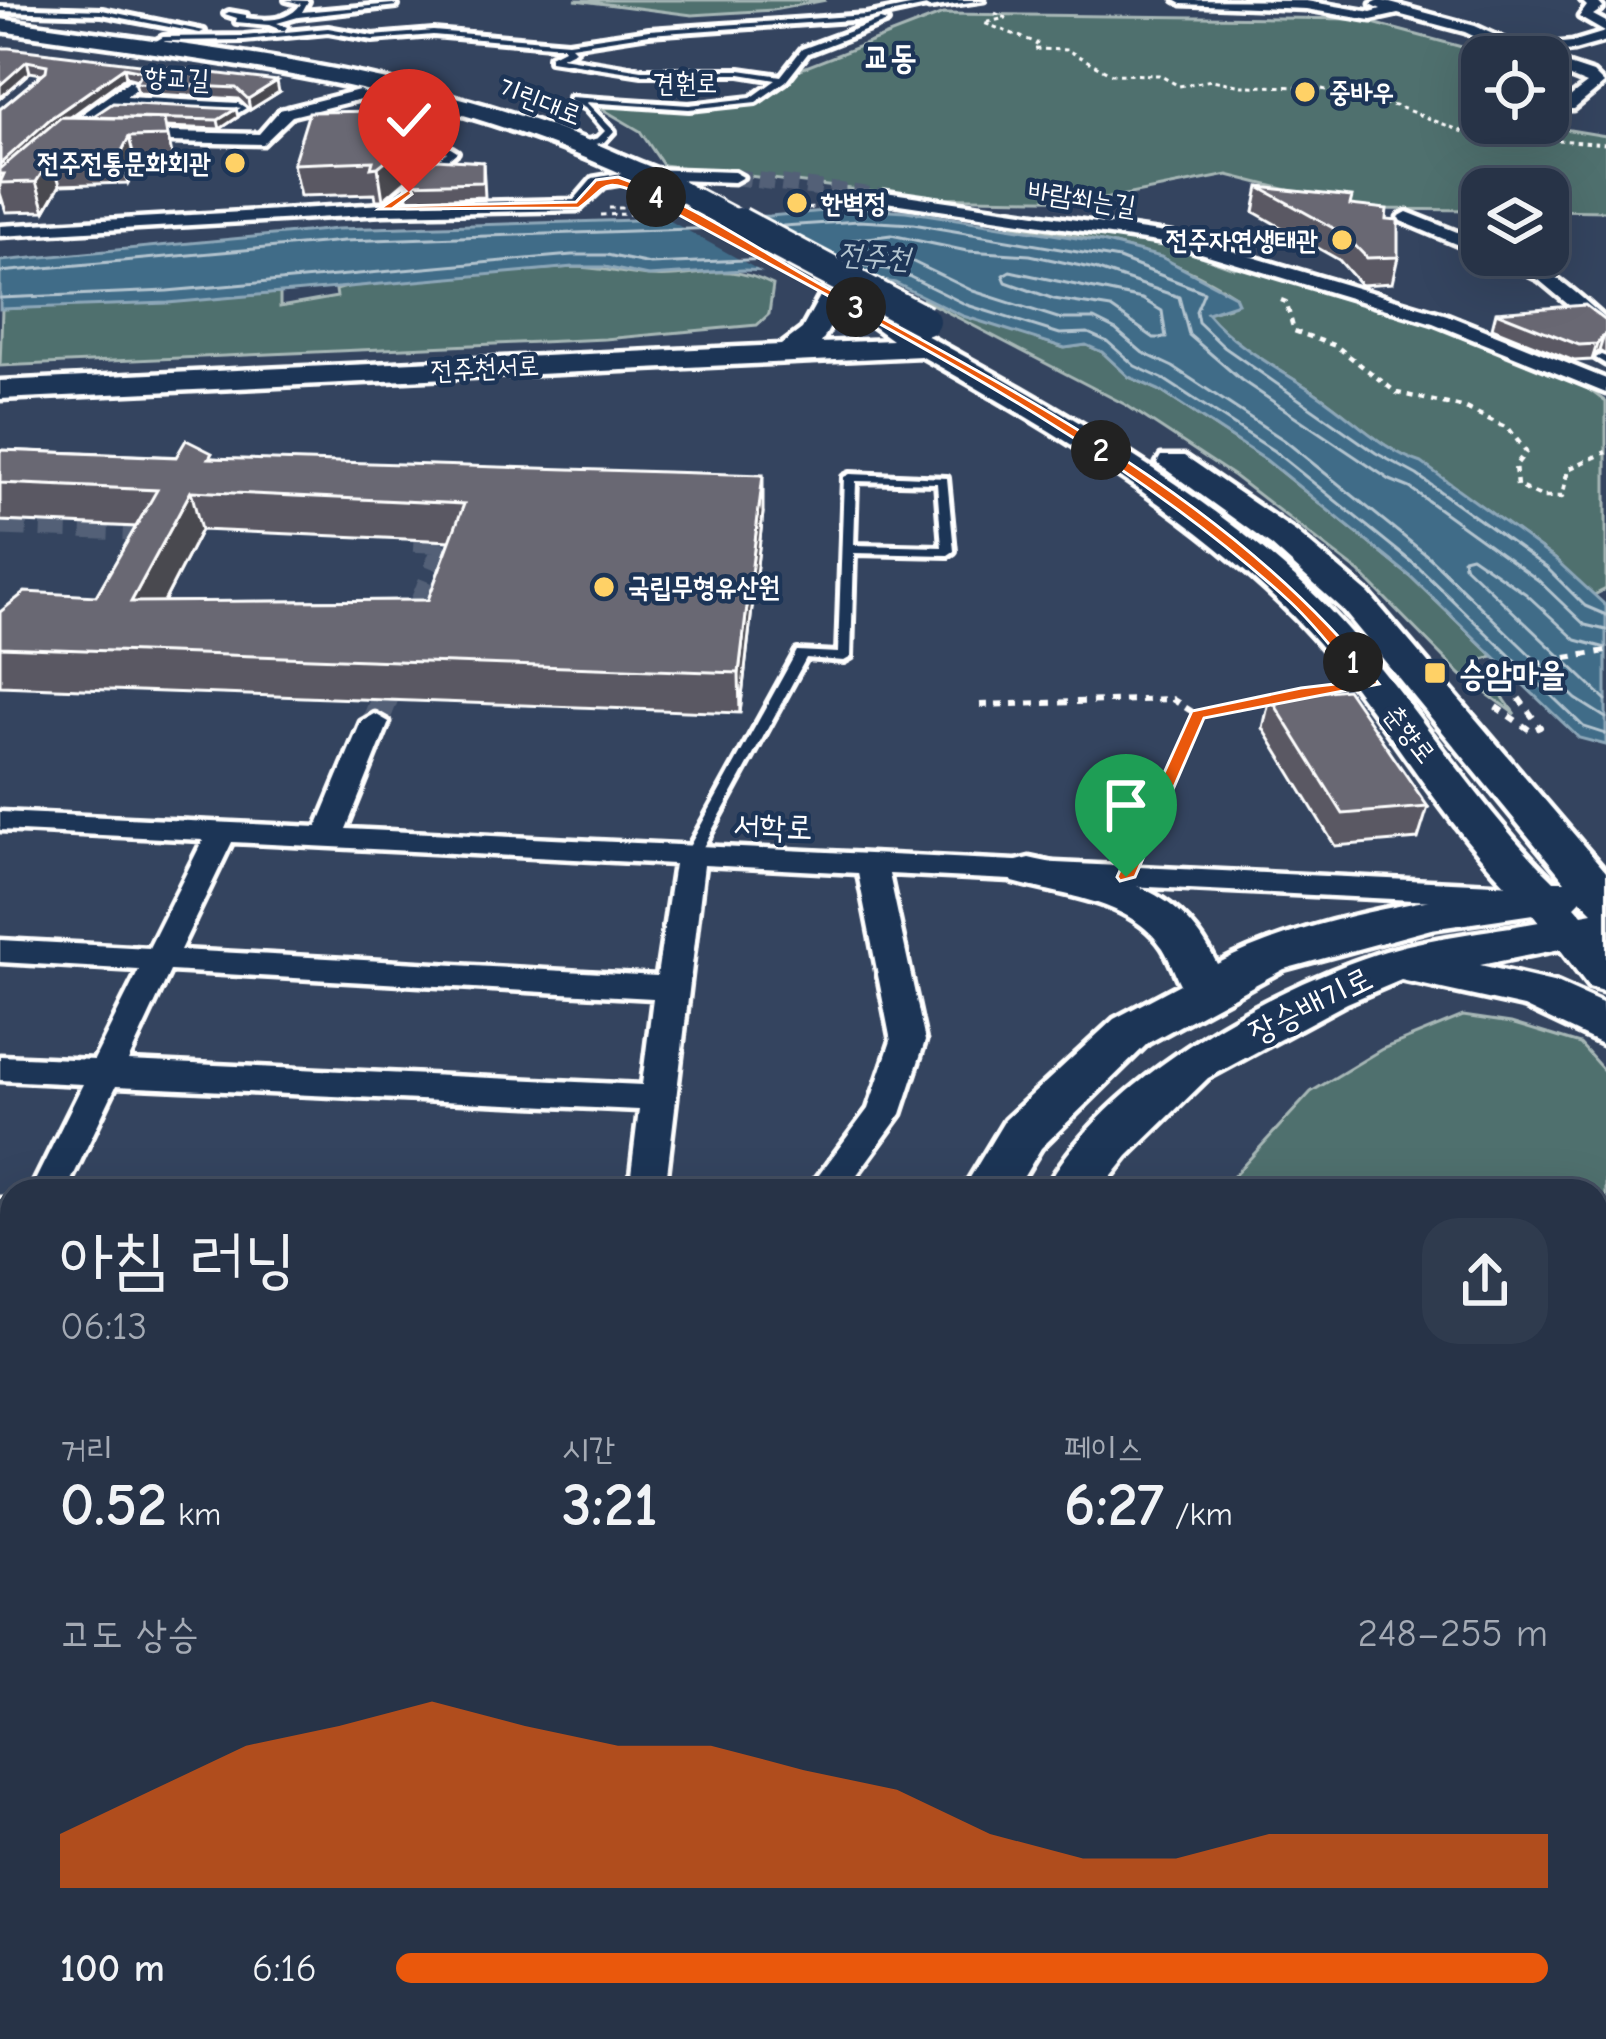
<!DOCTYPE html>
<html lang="ko">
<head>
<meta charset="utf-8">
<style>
  :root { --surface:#273347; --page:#2f3b4e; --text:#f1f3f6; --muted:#a4aab4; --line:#434e60; --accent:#ea580c }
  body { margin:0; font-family:"Comic Neue","Poor Story",sans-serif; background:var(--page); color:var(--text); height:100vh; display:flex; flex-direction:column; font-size:45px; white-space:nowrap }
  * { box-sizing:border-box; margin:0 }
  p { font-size:39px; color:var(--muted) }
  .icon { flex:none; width:66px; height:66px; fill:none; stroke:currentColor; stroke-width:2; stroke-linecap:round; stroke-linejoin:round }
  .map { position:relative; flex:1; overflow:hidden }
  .details { position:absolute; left:0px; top:1179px; width:1608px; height:861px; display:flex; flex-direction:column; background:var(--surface); border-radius:36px 36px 0 0; box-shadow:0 12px 48px #0002,0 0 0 3px var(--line) }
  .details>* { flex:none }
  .tools { position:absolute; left:1461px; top:36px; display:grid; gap:24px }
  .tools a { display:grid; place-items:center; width:108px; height:108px; border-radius:24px; background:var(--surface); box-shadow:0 12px 48px #0002,0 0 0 3px var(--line); font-size:60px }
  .pin { position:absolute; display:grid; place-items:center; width:102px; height:102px; color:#fff; margin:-123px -51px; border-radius:50% 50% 50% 0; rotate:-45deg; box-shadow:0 0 12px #0007 }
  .pin .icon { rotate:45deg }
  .km { position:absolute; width:60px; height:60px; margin:-30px; border-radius:50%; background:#222; color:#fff; font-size:33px; line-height:60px; text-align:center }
  .round { display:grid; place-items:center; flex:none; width:126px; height:126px; border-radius:36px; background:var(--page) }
  .head { display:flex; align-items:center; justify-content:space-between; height:204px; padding:0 60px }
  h1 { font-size:66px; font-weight:600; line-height:90px }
  .figures { display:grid; grid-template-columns:repeat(3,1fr); gap:18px; height:204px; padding:12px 60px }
  .figures div { display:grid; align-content:center }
  .figures b { font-size:60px; font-weight:600 }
  .figures small { font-size:33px; font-weight:400 }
  .figures p { font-size:33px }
  .chart { height:336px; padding:24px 60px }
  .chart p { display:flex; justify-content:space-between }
  .chart svg { width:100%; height:216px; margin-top:12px; fill:var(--accent); opacity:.7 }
  ul { padding:0 60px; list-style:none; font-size:39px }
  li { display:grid; grid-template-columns:192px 144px 1fr; align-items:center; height:90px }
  li i { height:30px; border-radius:15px; background:var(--accent) }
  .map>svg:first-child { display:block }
</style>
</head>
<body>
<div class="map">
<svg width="1606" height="2039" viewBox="0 0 1606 2039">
  <rect width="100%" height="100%" fill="#34445f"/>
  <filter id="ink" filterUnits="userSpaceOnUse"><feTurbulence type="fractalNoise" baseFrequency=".00833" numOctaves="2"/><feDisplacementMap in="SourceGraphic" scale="24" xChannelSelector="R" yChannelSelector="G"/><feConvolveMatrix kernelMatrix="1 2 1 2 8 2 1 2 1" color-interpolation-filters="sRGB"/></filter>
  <g filter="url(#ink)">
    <!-- green -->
    <path fill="#4f6f6e" stroke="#a7b7b6" stroke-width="3" d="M575,0H826L773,10L692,15Z
      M943,14L1358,19L1499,57H1482V123H1528L1606,136V211L1548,210V189H1482V210L1363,209L1228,175L1099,200L913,197L663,165L640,131L599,107L715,109L761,100L798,70Z
      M1033,220L1161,242L1234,268L1243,263L1416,316L1587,388L1606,402V589L1592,596L1555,559L1422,464C1382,450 1354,419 1320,396C1283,371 1234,347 1206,313L1229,307L1235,296C1167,251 1088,237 1008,225Z
      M573,267C600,267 623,274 650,276C700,280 721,259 773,285L769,314L757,325L605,339L0,366L2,309L280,293V307L337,297L336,290L361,283Z
      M922,299L1064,348L1086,345L1102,352L1129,377L1159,390L1266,460L1411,577L1493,656L1477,661L1515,714L1461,675L1359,572L1234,476L1126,405Z
      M1463,1016L1511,1023L1580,1044L1606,1073V2039H839L844,2028H1596V1191H1220L1311,1092L1382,1049Z"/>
    <!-- water -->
    <path fill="#416c88" stroke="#8da7b8" stroke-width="3" d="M858,208L906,211L1102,242L1161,257L1235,296L1238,303L1207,313C1237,349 1282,370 1320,396C1354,419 1382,450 1422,463L1555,559L1606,606V745L1579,738L1411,577L1266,460L1159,390L1129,377L1102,352L1086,345L1065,348L963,316L895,283L843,274L743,270L648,276L605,267H573L168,303L0,309V261L337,229L770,216Z"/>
    <!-- pier -->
    <path fill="#34445f" d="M749,210L935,311L843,280L771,277L654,212Z"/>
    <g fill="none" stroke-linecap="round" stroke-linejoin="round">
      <!-- shore -->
      <path stroke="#b3c4cf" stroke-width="3" d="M783,226L859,221L913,224L1119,259L1204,292L1196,311L1198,322L1224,347L1376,453L1417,475L1547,568L1585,606L1606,615
        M855,264L898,271L967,305L1060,334L1088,333L1108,342L1135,366L1165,380L1274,451L1419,568L1584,727L1606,734
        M1010,271L1142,299L1162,311L1166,338H1154L1111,308L1054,299L1006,282L1003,275Z
        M0,272L344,241L719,228
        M0,298L167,291L572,255H607L650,264L769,259
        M1606,630L1585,625L1538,580L1410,488L1390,480L1241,380L1189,335L1179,297L1095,269L1030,255L967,251L891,235L852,240L855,249L903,257L973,291L1061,319H1094L1116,330L1143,353L1173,367L1284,440L1429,557L1576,699L1606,718
        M1606,648L1576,640L1526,594L1471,556L1463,558L1464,565L1606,700"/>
      <!-- street-tunnel-far1 -->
      <path stroke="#526077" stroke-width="16" stroke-dasharray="16 8" stroke-linecap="butt" d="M734,177L885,197"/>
      <!-- street-tunnel -->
      <path stroke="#526077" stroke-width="27" stroke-dasharray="27 14" stroke-linecap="butt" d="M0,522L181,529
        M375,722L449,540L406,538"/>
      <!-- lane casing -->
      <g stroke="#fff" stroke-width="10">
        <path id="lane" d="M286,0L308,1L302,12L393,4L397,6L298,17L277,23L287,27L284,31L269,25L236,22L237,18L225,14L229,12L246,15V18C266,21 288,22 301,4Z
          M929,2L931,5L866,19L649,34L571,46L575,50L561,57L642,70H740L781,76L802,49L880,20L887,22L808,53L786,81L756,102L689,109L586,102L614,131L604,142L577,149L574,145L598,138L605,131L585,108L570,101V97L689,105L751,98L776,80L740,74H642L550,60V56L564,49L562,46L433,35L373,40L328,32L244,40L165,41L151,50L144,48L163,37L244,36L328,28L373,36L433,31L568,42L649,30L866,15Z
          M0,7L102,10L204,31L200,33L102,14L0,11Z
          M418,106L421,110L379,121L375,119Z
          M409,136L436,139L457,152L387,211H381V207L447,152L431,143L406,140Z
          M1601,355L1606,357V364L1596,358Z
          M850,474L947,478L954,551L948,555L854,553L851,657L844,661L806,658L697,858L690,863L685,861L683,858L797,651L838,653L844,477ZM856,481L937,483L942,547L854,545Z"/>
      </g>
      <!-- street casing -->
      <g stroke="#fff" stroke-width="9">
        <path id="street" d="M928,0H984L929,8L922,4Z
          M1175,0L1306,1L1371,12L1381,9L1371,4L1379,0L1475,26L1521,47L1572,42L1605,32L1579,17L1587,6L1581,0H1596L1603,8L1593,15L1606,22V41L1574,50L1517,57L1465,32L1398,14L1371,20L1306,9L1182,4Z
          M1548,58L1593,73L1604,84L1574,109H1562V103L1587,84L1548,68Z
          M129,81L142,84L126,97L238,103L246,108L238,113L114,106L69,138L0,200V185L57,132Z
          M359,90L367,95L365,98L292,116L263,144L123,141L115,136L123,131L259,134L280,110Z
          M646,169L734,172L743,177L734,182L646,179L605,186L579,210L384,214L0,236V226L384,204L574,200L593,178Z
          M885,192L1179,235L1447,315L1606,379V393L1433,323L1171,244L879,201L876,197Z
          M1407,212L1482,242V255L1401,221L1398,217Z
          M1488,255C1539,255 1569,287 1606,319V336L1539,280Z
          M375,714L389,722L346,829L1514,885L1529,895L1514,905L889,874L925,1041L901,1114L845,1191H807L868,1109L891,1041L858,873L704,865L665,1191H629L639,1110L116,1086L66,1191H30L83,1084L0,1080V1056L94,1060L139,970L0,962V940L149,948L203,840L0,830V812L317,827L361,722ZM232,842L674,864L657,976L180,950ZM170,971L653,998L642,1085L128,1061Z
          M0,1199H12V1227H0Z
          M12,1250V1301L0,1306V1254Z
          M0,1377H12V1411H0Z
          M0,1580L12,1581V1623L0,1622Z
          M77,2028H129L126,2039H74Z"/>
      </g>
      <!-- secondary casing -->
      <g stroke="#fff" stroke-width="9">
        <path id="secondary" d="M0,19C214,50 430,68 629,158C654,169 691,180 709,200L705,205H687C457,85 251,68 0,31Z
          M834,287L848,295L821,343L892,340L870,324L885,315L895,318C1038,397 1186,476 1307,588C1400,675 1463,792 1554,881H1565L1343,610L1272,546L1157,463L1161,456H1185L1296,532L1369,594L1606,872V992L1589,987L1560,949L1480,965L1557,983L1602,1003L1606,1046L1524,1007L1401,980L1347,1003L1208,1078L1128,1156L1100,1191H1044C1102,1082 1262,992 1376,954C1428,937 1486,932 1539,922L1533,914L1431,929L1284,969L1148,1043L1041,1148L1015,1191H962L1005,1120L1114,1019L1180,984C1174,972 1170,959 1163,948C1131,900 1064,896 1013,882L1007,872L1013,862L1029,858C1110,876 1178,881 1217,964C1301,920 1415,901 1509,888C1425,801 1369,688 1281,604C1175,503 1047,427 921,356L0,399V381L781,345L802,329L824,289ZM1581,900L1593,912L1582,914L1575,906Z
          M12,1913V1987L0,1988V1914Z
          M12,1997V2028H80L75,2039H0V1999Z"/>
      </g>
      <!-- path-far2 -->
      <path stroke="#fff" stroke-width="3" stroke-dasharray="4.5 4.5" stroke-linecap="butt" d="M995,13L1006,18L984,23L1037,43L1034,49L1067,50L1112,74L1159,75L1179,86L1212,80L1242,86L1313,87L1399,107L1464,132L1606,144
        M609,208H642
        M790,210L864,204
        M601,215L658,213"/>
      <!-- path-far1 -->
      <path stroke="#fff" stroke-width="4.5" stroke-dasharray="6 6" stroke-linecap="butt" d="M1281,300L1286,302L1294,331L1336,346L1397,393L1466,408L1509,429L1526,452L1515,466L1517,486L1542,497H1562L1568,469L1606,452"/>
      <!-- path -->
      <path stroke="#fff" stroke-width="6" stroke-dasharray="8 8" stroke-linecap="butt" d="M980,705L1172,699L1199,716L1139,848
        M1496,707L1531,731L1540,727L1498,670L1606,651
        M1199,714L1331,689"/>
      <!-- lane -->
      <use href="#lane" fill="#1d3557" fill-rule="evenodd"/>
      <!-- street -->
      <use href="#street" fill="#1d3557" fill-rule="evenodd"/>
      <!-- secondary -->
      <use href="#secondary" fill="#1d3557" fill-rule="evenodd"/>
      <!-- secondary-bridge-far1 casing -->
      <g stroke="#fff" stroke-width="27" stroke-linecap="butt">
        <path id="secondary-bridge-far1" d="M696,200L745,226"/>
      </g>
      <!-- secondary-bridge casing -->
      <g stroke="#fff" stroke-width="36" stroke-linecap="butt">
        <path id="secondary-bridge" d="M739,223L924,321"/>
      </g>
      <!-- secondary-bridge-far1 -->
      <use href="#secondary-bridge-far1" stroke="#1d3557" stroke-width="22"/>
      <!-- secondary-bridge -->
      <use href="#secondary-bridge" stroke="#1d3557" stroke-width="30"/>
    </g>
    <!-- wall -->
    <path fill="#5a5963" stroke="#fff" stroke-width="3" fill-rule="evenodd" d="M0,48L279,92L250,110L238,99L138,93L135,83L137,80L126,77L71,117L236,109L238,117L220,129L166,127L174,164L136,166L128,183L60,185L45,211L6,212L0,193V109L42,74L30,72L0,98Z
      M420,146L414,158L416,172L383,200H376L375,194L300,196L293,164Z
      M483,162L485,197L408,199L406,184Z
      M1259,187L1350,205L1386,219L1398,257L1392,283L1361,285L1339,260L1254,212Z
      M1496,312L1606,321V355L1599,351L1592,360L1574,361L1492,328Z
      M0,450L213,458L763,513L740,713L0,686V612L96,596L136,527L0,521ZM201,530L450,541L428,600L164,602Z
      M1270,697L1428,807L1418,839L1335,846L1263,728Z"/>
    <!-- shaded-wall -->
    <path fill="#4a4850" stroke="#fff" stroke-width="3" d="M27,61L30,72L0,98V85Z
      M124,67L126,77L54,129L0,174V164L51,118Z
      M277,81L279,92L250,110L248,99Z
      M236,109L238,117L220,129L218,120Z
      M415,115L420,146L414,158L416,172L383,200L378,167L402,140Z
      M129,137L136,166L128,183L120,155Z
      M52,157L60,185L45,211L36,182Z
      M1604,335L1599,351L1592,360L1597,344Z
      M763,475V513L740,713L739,673Z
      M191,491L201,530L143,642L131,602Z"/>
    <!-- building -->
    <path fill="#696773" stroke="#fff" stroke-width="3" fill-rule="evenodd" d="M0,48H9L277,81L248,99L236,88L135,83L143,71L124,67L51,118L0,164V109L46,71L47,65L27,61L0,85Z
      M113,103L236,109L218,120L92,117Z
      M390,111L415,115L402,140H411L378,167L371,168L373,161L293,164L309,112Z
      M61,117L164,119L167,136L129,137L120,155L52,157L36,182L0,183L4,174H0V169Z
      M436,159L483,162V182L406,184Z
      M1259,187L1352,197L1350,205L1387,209L1386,219L1398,220V257L1367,258L1344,234Z
      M1585,305L1606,321V337L1604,335L1597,344L1579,345L1496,312Z
      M186,440L212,453L209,458L763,475L739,673L0,647V612L25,592L96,596L157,490L0,483V450L176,457ZM191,491L464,504L428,600L131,602Z
      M1347,689L1428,807L1343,814L1270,697Z"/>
  </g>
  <!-- route -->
  <path fill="#ea580c" stroke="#fff" stroke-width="3" d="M618,177C691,202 760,251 827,288C1025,397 1236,503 1379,684L1204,718L1135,877L1120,881L1117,877L1192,711L1301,688L1360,681C1336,654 1314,623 1287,599C1098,427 860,316 639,193C601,177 607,188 579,208L379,209L409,189L412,194L396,206L576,202L596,180Z"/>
  <!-- markers -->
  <g fill="#ffd166" stroke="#1d3557" stroke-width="4.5">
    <circle cx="1305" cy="92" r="12"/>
    <circle cx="235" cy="163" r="12"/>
    <circle cx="797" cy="203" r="12"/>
    <circle cx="1342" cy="240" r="12"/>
    <circle cx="604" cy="587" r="12"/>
    <rect x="1423" y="661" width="24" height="24" rx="6"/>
  </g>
  <g text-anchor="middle" stroke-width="9" stroke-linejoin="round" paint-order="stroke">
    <!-- far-street labels -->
    <g font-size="27" fill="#fff" stroke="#1d3557">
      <text transform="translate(177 78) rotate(3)" y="9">향교길</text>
      <text x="685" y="92">견훤로</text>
      <text transform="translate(540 101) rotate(21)" y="9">기린대로</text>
      <text transform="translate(1082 198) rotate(9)" y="9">바람쐬는길</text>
      <text transform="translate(485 368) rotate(-3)" y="9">전주천서로</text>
      <text transform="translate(1410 734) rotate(52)" y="9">춘향로</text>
    </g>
    <!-- far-poi labels -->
    <g font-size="27" font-weight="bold" fill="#fff" stroke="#1d3557" text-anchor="start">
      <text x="1329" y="101">중바우</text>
      <text x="211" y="172" text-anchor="end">전주전통문화회관</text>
      <text x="821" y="212">한벽정</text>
      <text x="1318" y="249" text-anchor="end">전주자연생태관</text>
      <text x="628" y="596">국립무형유산원</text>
    </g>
    <!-- far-water labels -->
    <g font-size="30" font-style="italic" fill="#b3c4cf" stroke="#1d3557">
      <text transform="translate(874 256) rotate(4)" y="10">전주천</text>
    </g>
    <!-- far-quarter labels -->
    <g font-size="33" font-weight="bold" fill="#fff" stroke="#1d3557">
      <text x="890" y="68">교동</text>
    </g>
    <!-- poi labels -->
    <g font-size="33" font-weight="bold" fill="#fff" stroke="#1d3557" text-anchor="start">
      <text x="1459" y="685">승암마을</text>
    </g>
    <!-- street labels -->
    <g font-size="33" fill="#fff" stroke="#1d3557">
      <text transform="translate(773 825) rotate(2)" y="12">서학로</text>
      <text transform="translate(1310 1004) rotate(-26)" y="12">장승배기로</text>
    </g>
  </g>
</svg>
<div class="tools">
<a><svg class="icon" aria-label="locate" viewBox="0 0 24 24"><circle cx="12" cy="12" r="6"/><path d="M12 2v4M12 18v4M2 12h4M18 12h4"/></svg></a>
<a><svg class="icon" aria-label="layers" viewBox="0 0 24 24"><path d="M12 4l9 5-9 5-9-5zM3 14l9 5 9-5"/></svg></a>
</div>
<div class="pin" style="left:1126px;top:877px;background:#1e9e55"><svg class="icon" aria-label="arrive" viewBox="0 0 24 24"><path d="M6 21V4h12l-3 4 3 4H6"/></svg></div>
<div class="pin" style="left:409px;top:192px;background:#d93025"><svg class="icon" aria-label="check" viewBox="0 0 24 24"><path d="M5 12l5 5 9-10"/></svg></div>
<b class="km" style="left:1353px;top:662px">1</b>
<b class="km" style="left:1101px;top:450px">2</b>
<b class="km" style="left:856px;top:307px">3</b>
<b class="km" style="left:656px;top:197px">4</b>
<section class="details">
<div class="head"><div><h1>아침 러닝</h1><p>06:13</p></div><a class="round"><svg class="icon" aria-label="share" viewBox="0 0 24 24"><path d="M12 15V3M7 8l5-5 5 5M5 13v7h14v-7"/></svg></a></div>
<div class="figures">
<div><p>거리</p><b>0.52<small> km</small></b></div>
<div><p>시간</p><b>3:21</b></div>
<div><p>페이스</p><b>6:27<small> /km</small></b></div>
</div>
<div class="chart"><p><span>고도 상승</span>248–255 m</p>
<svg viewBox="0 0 160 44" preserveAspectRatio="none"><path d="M0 44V33L10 24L20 15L30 11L40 6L50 11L60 15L70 15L80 20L90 24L100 33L110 38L120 38L130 33L140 33L150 33L160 33V44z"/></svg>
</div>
<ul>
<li><b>100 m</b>6:16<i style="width:100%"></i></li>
</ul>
</section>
</div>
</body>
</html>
